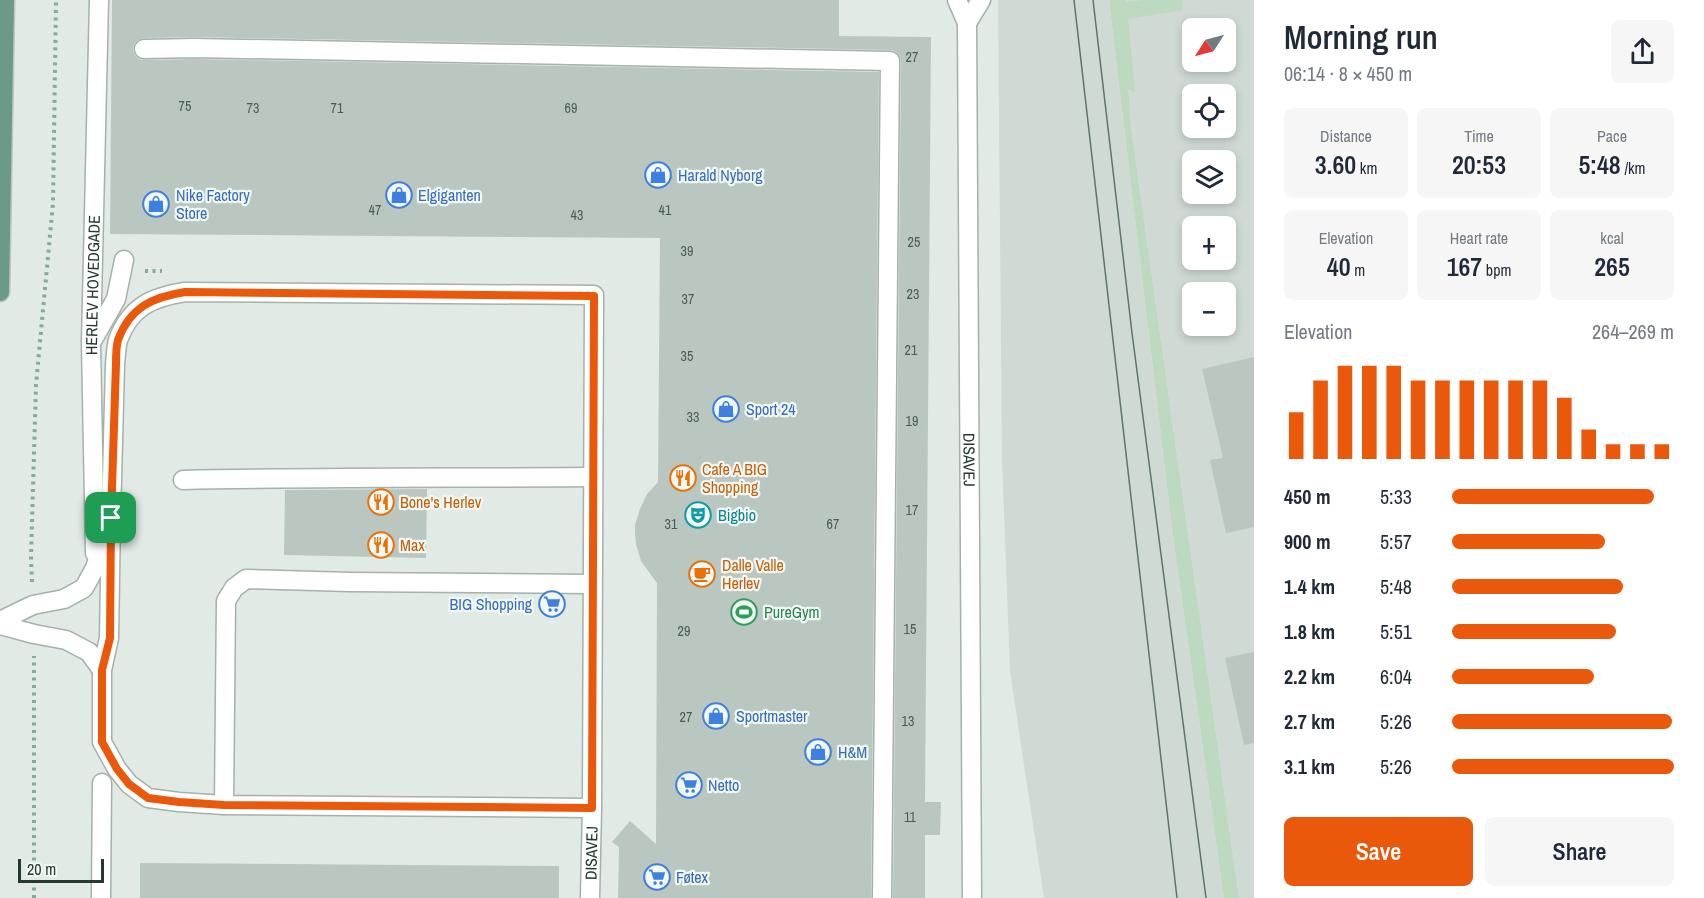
<!DOCTYPE html>
<html lang="en">
<head>
<meta charset="utf-8">
<style>
  :root { --surface:#fff; --page:#f6f6f7; --text:#1f2937; --muted:#747a83; --accent:#ea580c }
  body { margin:0; font-family:"Archivo Narrow",sans-serif; background:var(--page); color:var(--text); height:100vh; display:flex; flex-direction:column; font-size:22px; white-space:nowrap }
  * { box-sizing:border-box; margin:0 }
  p { font-size:20px; color:var(--muted) }
  .icon { flex:none; width:33px; height:33px; fill:none; stroke:currentColor; stroke-width:2; stroke-linecap:round; stroke-linejoin:round }
  .map { position:relative; flex:1; overflow:hidden }
  .sheet { display:flex; flex-direction:column; background:var(--surface); width:450px }
  .sheet>* { flex:none }
  .needle { width:39px; rotate:234deg }
  .fabs { position:absolute; left:1182px; top:18px; display:grid; gap:12px }
  .fabs a { display:grid; place-items:center; width:54px; height:54px; border-radius:9px; background:var(--surface); box-shadow:0 3px 9px #0003; font-size:30px }
  .scale { position:absolute; left:18px; bottom:15px; width:86px; box-sizing:border-box; padding-left:6px; border:3px solid #243930; border-top:0; font-size:16px; line-height:21px; white-space:nowrap; color:#243930; -webkit-text-stroke:4px #f1f7f3; paint-order:stroke }
  .pin { position:absolute; display:grid; place-items:center; width:51px; height:51px; color:#fff; margin:-26px; border-radius:12px; box-shadow:0 3px 9px #0006 }
  .round { display:grid; place-items:center; flex:none; width:63px; height:63px; border-radius:9px; background:var(--page) }
  .headline { display:flex; align-items:center; justify-content:space-between; height:102px; padding:0 30px }
  h1 { font-size:33px; font-weight:600; line-height:45px }
  .stats { display:grid; grid-template-columns:repeat(3,1fr); gap:9px; height:102px; padding:6px 30px }
  .stats div { display:grid; align-content:center; border-radius:9px; background:var(--page); text-align:center }
  .stats b { font-size:26px; font-weight:600 }
  .stats small { font-size:16px; font-weight:400 }
  .stats p { font-size:16px }
  .chart { height:168px; padding:12px 30px }
  .chart p { display:flex; justify-content:space-between }
  .chart svg { width:100%; height:108px; margin-top:6px; stroke:var(--accent); stroke-width:6 }
  .cta { display:flex; gap:12px; margin-top:auto; padding:12px 30px }
  .cta a { flex:1; height:69px; border-radius:9px; background:var(--accent); color:#fff; font-size:24px; font-weight:600; line-height:69px; text-align:center }
  .cta a+a { background:var(--page); color:var(--text) }
  ul { padding:0 30px; list-style:none; font-size:20px }
  li { display:grid; grid-template-columns:96px 72px 1fr; align-items:center; height:45px }
  li i { height:15px; border-radius:8px; background:var(--accent) }
  main { display:flex; flex:1; min-height:0 }
  .map>svg:first-child { display:block }
</style>
</head>
<body>
<main>
<div class="map">
<svg width="1254" height="898" viewBox="0 0 1254 898">
  <rect width="100%" height="100%" fill="#e1eae5"/>
  <!-- built -->
  <path fill="#d0dad4" fill-rule="evenodd" d="M998,0H1109L1172,528L1224,898H1044L1010,671L1002,460Z
    M1117,0H1254V898H1239L1131,127ZM1192,28H1226V62H1192ZM1192,94H1226V128H1192ZM1192,160H1226V194H1192ZM1192,226H1226V260H1192ZM1192,292H1226V326H1192Z"/>
  <!-- green -->
  <path fill="#bdd9c0" d="M1109,0H1125L1126,2L1144,0H1182L1183,10L1128,19L1135,92L1128,89L1131,127L1239,898H1224L1172,528Z"/>
  <!-- building -->
  <path fill="#bac7c0" d="M112,0H839V36L931,37L925,802H941L940,835H925V898H893L901,61L899,55L895,51L890,50L195,37L144,38L138,40L134,44L133,50L135,55L139,59L144,60L195,59L879,72L871,898H618L619,847L612,842L630,821L656,844L657,583L641,561L636,544L635,534V525L640,509L647,494L658,482L660,238L110,234Z
    M1254,357V527L1226,533L1210,460L1223,458L1202,369Z
    M427,489L426,558L284,555L285,490Z
    M1254,652V743L1244,745L1225,658Z
    M140,863L559,866V898H140Z"/>
  <g fill="none" stroke-linecap="round" stroke-linejoin="round">
    <!-- minor casing -->
    <g stroke="#a5b1ab" stroke-width="21">
      <g id="minor">
        <path id="s1" d="M957,0L967,23L972,898"/>
        <path d="M967,23L981,0"/>
        <path d="M144,49L195,48L890,61L882,898"/>
        <path d="M92,341L116,299L124,260"/>
        <path d="M183,480C319,477 456,478 592,477"/>
        <path id="s2" d="M95,553L91,343L99,0"/>
        <path d="M0,621L33,605L64,599L84,588L95,568L111,518L115,364C116,356 116,347 118,340C130,307 152,297 185,292L594,295L592,808L224,805L179,802L148,798L129,784L117,769L102,742V670L109,638L111,518"/>
        <path d="M0,625L34,634L66,640L89,652L102,670"/>
        <path d="M224,805L226,601L234,588L246,579L350,582L592,584"/>
        <path d="M101,898L102,783"/>
        <path id="s3" d="M590,898L592,808"/>
      </g>
    </g>
    <!-- major casing -->
    <g stroke="#bdc4c1" stroke-width="21">
      <path id="major" d="M0,292L5,0"/>
    </g>
    <!-- path -->
    <path stroke="#85aa99" stroke-width="4" stroke-dasharray="3 4.5" stroke-linecap="butt" d="M145,271H162
      M32,582L31,557L36,385L53,203L56,0
      M34,898V656"/>
    <!-- minor -->
    <use href="#minor" stroke="#fff" stroke-width="18"/>
    <!-- major -->
    <use href="#major" stroke="#6b9b87" stroke-width="18"/>
    <!-- tram -->
    <path stroke="#5e746b" stroke-width="1.5" d="M1074,0L1177,898
      M1093,0L1132,333L1206,898"/>
  </g>
  <g fill="none" stroke-linecap="round" stroke-linejoin="round">
    <!-- route casing -->
    <g stroke="#fff" stroke-width="12">
      <path id="route" d="M185,292L594,296L592,808L224,805L179,802L148,798L129,784L117,769L102,742V670L110,638L111,518L116,364C116,356 116,347 118,340C130,307 153,297 185,292Z"/>
    </g>
    <!-- route -->
    <use href="#route" stroke="#ea580c" stroke-width="8"/>
  </g>
  <!-- icons -->
  <defs>
    <g id="shop-ring" transform="scale(1.35)"><circle r="9.5" fill="#f1f7f3" stroke="#3f7fe0" stroke-width="1.5"/><path d="M-5-2.5h2.3a2.7 3.5 0 0 1 5.4 0H5L5.5 6h-11ZM-1.5-2.5h3a1.5 2.3 0 0 0-3 0Z" fill="#3f7fe0"/></g>
    <g id="restaurant-ring" transform="scale(1.35)"><circle r="9.5" fill="#f1f7f3" stroke="#e8710a" stroke-width="1.5"/><path d="M-5-6h1v4h1v-4h1v4h1v-4h1v5L-1.5 .5V6h-2V.5L-5-1ZM5-6V6H3V1.5H1.5Q1.5-4 5-6Z" fill="#e8710a"/></g>
    <g id="theatre-ring" transform="scale(1.35)"><circle r="9.5" fill="#f1f7f3" stroke="#0f9aa8" stroke-width="1.5"/><path d="M-5-5.5Q0-4 5-5.5V0Q5 5 0 6Q-5 5-5 0ZM-3.3-2.5H-1v1.5H-3.3ZM1-2.5H3.3v1.5H1ZM-2.8 1Q0 5.5 2.8 1Z" fill="#0f9aa8"/></g>
    <g id="cafe-ring" transform="scale(1.35)"><circle r="9.5" fill="#f1f7f3" stroke="#e8710a" stroke-width="1.5"/><path d="M-5.5-4.5H6V0H3Q3 3.5 0 3.5H-2.5Q-5.5 3.5-5.5 0ZM3-3.2v2h1.7v-2ZM-6 4.5H4V6H-6Z" fill="#e8710a"/></g>
    <g id="supermarket-ring" transform="scale(1.35)"><circle r="9.5" fill="#f1f7f3" stroke="#3f7fe0" stroke-width="1.5"/><path d="M-6-5.5h2.5l.6 2H6L4.5 2H-2.5L-4.4-4H-6ZM-1.5 3.2a1.3 1.3 0 1 0 .1 0ZM3 3.2a1.3 1.3 0 1 0 .1 0Z" fill="#3f7fe0"/></g>
    <g id="stadium-ring" transform="scale(1.35)"><circle r="9.5" fill="#f1f7f3" stroke="#2e9e5b" stroke-width="1.5"/><path d="M0-5a6.5 5 0 1 0 0 10a6.5 5 0 1 0 0-10ZM-3.5-1.8h7v3.6h-7Z" fill="#2e9e5b"/></g>
  </defs>
  <g fill-rule="evenodd">
    <use href="#shop-ring" x="658" y="175"/>
    <use href="#shop-ring" x="399" y="195"/>
    <use href="#shop-ring" x="156" y="204"/>
    <use href="#shop-ring" x="726" y="409"/>
    <use href="#restaurant-ring" x="683" y="478"/>
    <use href="#restaurant-ring" x="381" y="502"/>
    <use href="#theatre-ring" x="698" y="515"/>
    <use href="#restaurant-ring" x="381" y="545"/>
    <use href="#cafe-ring" x="702" y="574"/>
    <use href="#supermarket-ring" x="552" y="604"/>
    <use href="#stadium-ring" x="744" y="612"/>
    <use href="#shop-ring" x="716" y="716"/>
    <use href="#shop-ring" x="818" y="752"/>
    <use href="#supermarket-ring" x="689" y="785"/>
    <use href="#supermarket-ring" x="657" y="877"/>
  </g>
  <g text-anchor="middle" stroke-width="4.5" stroke-linejoin="round" paint-order="stroke">
    <!-- number labels -->
    <g font-size="14" fill="#4a5c54">
      <text x="912" y="62">27</text>
      <text x="185" y="111">75</text>
      <text x="253" y="113">73</text>
      <text x="337" y="113">71</text>
      <text x="571" y="113">69</text>
      <text x="375" y="215">47</text>
      <text x="665" y="215">41</text>
      <text x="577" y="220">43</text>
      <text x="914" y="247">25</text>
      <text x="687" y="256">39</text>
      <text x="913" y="299">23</text>
      <text x="688" y="304">37</text>
      <text x="911" y="355">21</text>
      <text x="687" y="361">35</text>
      <text x="693" y="422">33</text>
      <text x="912" y="426">19</text>
      <text x="912" y="515">17</text>
      <text x="671" y="529">31</text>
      <text x="833" y="529">67</text>
      <text x="910" y="634">15</text>
      <text x="684" y="636">29</text>
      <text x="686" y="722">27</text>
      <text x="908" y="726">13</text>
      <text x="910" y="822">11</text>
    </g>
    <!-- shop labels -->
    <g font-size="16" fill="#366cbe" stroke="#f1f7f3" text-anchor="start">
      <text x="678" y="181">Harald Nyborg</text>
      <text x="176" y="201">Nike Factory<tspan x="176" dy="18">Store</tspan></text>
      <text x="418" y="201">Elgiganten</text>
      <text x="746" y="415">Sport 24</text>
      <text x="532" y="610" text-anchor="end">BIG Shopping</text>
      <text x="736" y="722">Sportmaster</text>
      <text x="838" y="758">H&amp;M</text>
      <text x="708" y="791">Netto</text>
      <text x="676" y="883">Føtex</text>
    </g>
    <!-- street labels -->
    <g font-size="16" fill="#243930" stroke="#f1f7f3">
      <text dy="6" stroke="none"><textPath href="#s2" startOffset="268">HERLEV HOVEDGADE</textPath></text>
      <text dy="6" stroke="none"><textPath href="#s1" startOffset="462">DISAVEJ</textPath></text>
      <text dy="6" stroke="none"><textPath href="#s3" startOffset="45">DISAVEJ</textPath></text>
    </g>
    <!-- food labels -->
    <g font-size="16" fill="#c56008" stroke="#f1f7f3" text-anchor="start">
      <text x="702" y="475">Cafe A BIG<tspan x="702" dy="18">Shopping</tspan></text>
      <text x="400" y="508">Bone's Herlev</text>
      <text x="400" y="551">Max</text>
      <text x="722" y="571">Dalle Valle<tspan x="722" dy="18">Herlev</tspan></text>
    </g>
    <!-- culture labels -->
    <g font-size="16" fill="#0d838f" stroke="#f1f7f3" text-anchor="start">
      <text x="718" y="521">Bigbio</text>
    </g>
    <!-- leisure labels -->
    <g font-size="16" fill="#27864d" stroke="#f1f7f3" text-anchor="start">
      <text x="764" y="618">PureGym</text>
    </g>
  </g>
</svg>
<div class="fabs">
<a><svg class="needle" viewBox="-14 -14 28 28"><path d="M0-13l5 13h-10z" fill="#e53935"/><path d="M0 13l5-13h-10z" fill="#747a83"/></svg></a>
<a><svg class="icon" aria-label="locate" viewBox="0 0 24 24"><circle cx="12" cy="12" r="6"/><path d="M12 2v4M12 18v4M2 12h4M18 12h4"/></svg></a>
<a><svg class="icon" aria-label="layers" viewBox="0 0 24 24"><path d="M12 4l9 5-9 5-9-5zM3 14l9 5 9-5"/></svg></a>
<a>+</a>
<a>−</a>
</div>
<div class="scale">20 m</div>
<div class="pin" style="left:111px;top:518px;background:#1e9e55"><svg class="icon" aria-label="arrive" viewBox="0 0 24 24"><path d="M6 21V4h12l-3 4 3 4H6"/></svg></div>
</div>
<section class="sheet">
<div class="headline"><div><h1>Morning run</h1><p>06:14 · 8 × 450 m</p></div><a class="round"><svg class="icon" aria-label="share" viewBox="0 0 24 24"><path d="M12 15V3M7 8l5-5 5 5M5 13v7h14v-7"/></svg></a></div>
<div class="stats">
<div><p>Distance</p><b>3.60<small> km</small></b></div>
<div><p>Time</p><b>20:53</b></div>
<div><p>Pace</p><b>5:48<small> /km</small></b></div>
</div>
<div class="stats">
<div><p>Elevation</p><b>40<small> m</small></b></div>
<div><p>Heart rate</p><b>167<small> bpm</small></b></div>
<div><p>kcal</p><b>265</b></div>
</div>
<div class="chart"><p><span>Elevation</span>264–269 m</p>
<svg viewBox="0 0 160 44" preserveAspectRatio="none"><path d="M5 44V25M15 44V12M25 44V6M35 44V6M45 44V6M55 44V12M65 44V12M75 44V12M85 44V12M95 44V12M105 44V12M115 44V19M125 44V32M135 44V38M145 44V38M155 44V38"/></svg>
</div>
<ul>
<li><b>450 m</b>5:33<i style="width:91%"></i></li>
<li><b>900 m</b>5:57<i style="width:69%"></i></li>
<li><b>1.4 km</b>5:48<i style="width:77%"></i></li>
<li><b>1.8 km</b>5:51<i style="width:74%"></i></li>
<li><b>2.2 km</b>6:04<i style="width:64%"></i></li>
<li><b>2.7 km</b>5:26<i style="width:99%"></i></li>
<li><b>3.1 km</b>5:26<i style="width:100%"></i></li>
</ul>
<div class="cta"><a>Save</a><a>Share</a></div>
</section>
</main>
</body>
</html>
